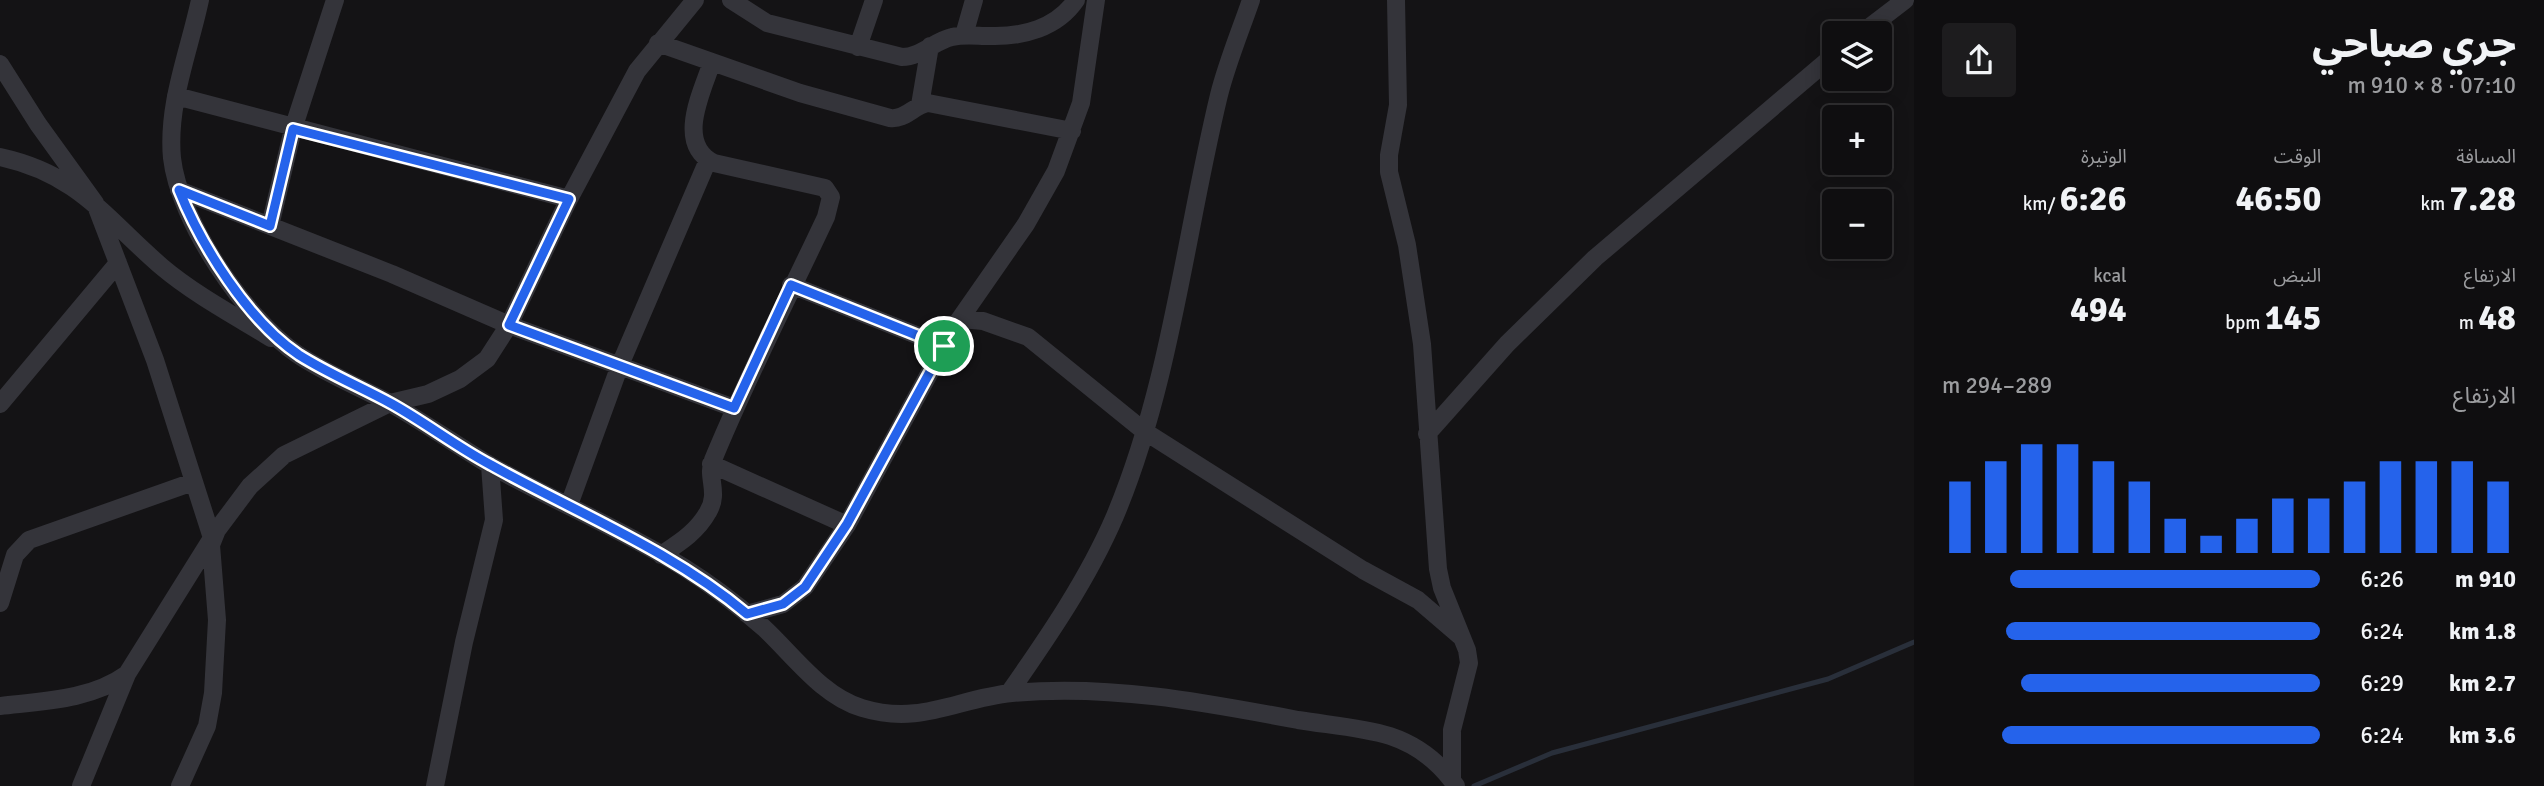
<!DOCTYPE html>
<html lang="ar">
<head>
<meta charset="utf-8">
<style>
  :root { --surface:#0f0e10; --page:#1d1c1e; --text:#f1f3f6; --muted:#9b9c9f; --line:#2f2e30; --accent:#2563eb }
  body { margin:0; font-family:Signika,"Noto Sans Arabic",sans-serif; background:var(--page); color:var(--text); direction:rtl; height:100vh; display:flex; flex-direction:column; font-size:26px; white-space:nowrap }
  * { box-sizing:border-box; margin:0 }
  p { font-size:23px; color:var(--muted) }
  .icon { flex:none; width:38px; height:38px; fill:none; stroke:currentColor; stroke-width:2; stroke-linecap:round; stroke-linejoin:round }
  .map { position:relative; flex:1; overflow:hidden; direction:ltr }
  .panel { display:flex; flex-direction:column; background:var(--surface); width:630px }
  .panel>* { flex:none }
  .tools { position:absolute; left:1822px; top:21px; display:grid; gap:14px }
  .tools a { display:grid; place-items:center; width:70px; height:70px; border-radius:7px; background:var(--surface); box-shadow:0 4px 18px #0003,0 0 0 2px var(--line); font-size:35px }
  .pin { position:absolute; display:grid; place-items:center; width:60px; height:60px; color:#fff; margin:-30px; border:4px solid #fff; border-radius:50%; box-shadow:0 2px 7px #0007 }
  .round { display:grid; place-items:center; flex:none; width:74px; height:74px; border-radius:7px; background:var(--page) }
  .headline { display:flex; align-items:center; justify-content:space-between; height:119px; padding:0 28px }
  h1 { font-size:38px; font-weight:800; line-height:52px }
  .stats { display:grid; grid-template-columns:repeat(3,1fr); gap:10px; height:119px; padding:7px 28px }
  .stats div { display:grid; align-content:center }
  .stats b { font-size:35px; font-weight:800 }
  .stats small { font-size:19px; font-weight:400 }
  .stats p { font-size:19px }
  .chart { height:196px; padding:14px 28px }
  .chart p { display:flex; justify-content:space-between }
  .chart svg { width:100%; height:126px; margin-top:7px; stroke:var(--accent); stroke-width:6 }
  ul { padding:0 28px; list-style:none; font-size:23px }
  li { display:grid; grid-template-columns:112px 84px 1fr; align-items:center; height:52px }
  li i { height:18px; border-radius:9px; background:var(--accent) }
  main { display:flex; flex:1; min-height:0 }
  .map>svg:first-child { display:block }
</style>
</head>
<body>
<main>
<section class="panel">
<div class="headline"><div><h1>جري صباحي</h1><p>07:10 · 8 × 910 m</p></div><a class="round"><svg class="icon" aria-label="share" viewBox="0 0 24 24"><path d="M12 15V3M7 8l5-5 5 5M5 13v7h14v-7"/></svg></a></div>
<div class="stats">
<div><p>المسافة</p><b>7.28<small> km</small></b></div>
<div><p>الوقت</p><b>46:50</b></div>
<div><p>الوتيرة</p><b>6:26<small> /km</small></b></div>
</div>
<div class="stats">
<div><p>الارتفاع</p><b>48<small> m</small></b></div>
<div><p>النبض</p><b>145<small> bpm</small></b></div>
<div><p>kcal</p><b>494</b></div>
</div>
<div class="chart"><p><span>الارتفاع</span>289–294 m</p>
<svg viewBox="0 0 160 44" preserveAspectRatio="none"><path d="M5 44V19M15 44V12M25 44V6M35 44V6M45 44V12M55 44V19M65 44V32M75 44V38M85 44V32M95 44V25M105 44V25M115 44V19M125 44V12M135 44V12M145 44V12M155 44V19"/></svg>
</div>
<ul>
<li><b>910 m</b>6:26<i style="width:82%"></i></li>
<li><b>1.8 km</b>6:24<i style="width:83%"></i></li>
<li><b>2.7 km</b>6:29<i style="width:79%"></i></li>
<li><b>3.6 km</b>6:24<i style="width:84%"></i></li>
</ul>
</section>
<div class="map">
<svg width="1914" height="786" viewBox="0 0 1914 786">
  <rect width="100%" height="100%" fill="#141315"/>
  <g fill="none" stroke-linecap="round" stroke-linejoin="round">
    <!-- stream -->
    <path stroke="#292f3a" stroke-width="5" d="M1474,786L1552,753L1828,679L1914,642"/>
    <!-- minor -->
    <path stroke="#34343a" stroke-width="18" d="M200,0C189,52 167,104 172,158C179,221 245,318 297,354C328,375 363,388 395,406C426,424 457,445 488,464C552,500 621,529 683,567C712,585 739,606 764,628C794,656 822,696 862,708C921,726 958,698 1012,693C1108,684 1203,702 1298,720C1328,725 1361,727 1390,736C1417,745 1440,763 1456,786
      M731,0L767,23L902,57C921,57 934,41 952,37C964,34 977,36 990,36C1023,37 1057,28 1076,0
      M1396,0L1398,105L1389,155V172L1407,245L1422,344L1438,569L1442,588L1467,650L1469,663L1452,730V778
      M1862,33L1905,0
      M964,35L974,0
      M658,43L800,93L890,118C905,120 913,106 928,103L1072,131
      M858,47L874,0
      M0,64L38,124L95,203L155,360L212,538L127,674C91,700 43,701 0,706
      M176,96L569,199
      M920,105L930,46
      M0,157C79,174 106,219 162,267C194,294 235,316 271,338
      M179,190L392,274L509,325L734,408
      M270,226L293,129L335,0
      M791,285L944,346
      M961,319L983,321L1028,337L1144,431L1363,570L1418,600L1460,636
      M0,404L118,263
      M1427,434L1507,344L1595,258L1834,55
      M711,464L847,525
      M569,505L620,365L708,160
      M661,555C679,543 697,532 708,512C720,492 706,477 713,460C747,377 788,298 826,217L831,197L825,188L714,163C675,144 702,92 712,62
      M0,603L15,555L29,540L193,482
      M747,614L783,604L805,587L847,525L955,326L1026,224L1056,171L1081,103L1096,0
      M1009,693C1048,637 1088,579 1115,516C1171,382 1185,235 1219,95C1227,63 1240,32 1251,0
      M81,786L127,674
      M180,786L207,726L213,693L217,620L211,545L217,530L250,486L284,455L390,403L428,394L460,379L487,359L509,325L569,199L637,71L695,0
      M435,786L464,642L494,520L490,465"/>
  </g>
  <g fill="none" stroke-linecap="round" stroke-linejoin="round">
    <!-- route casing -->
    <g stroke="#fff" stroke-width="14">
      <path id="route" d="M293,129L569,199L509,325L734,408L791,285L944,346L847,524L805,587L783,604L747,614C671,550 577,513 491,465C457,447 426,423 392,404C361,387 329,374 299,355C248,321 201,245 179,190L270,226Z"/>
    </g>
    <!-- route -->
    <use href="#route" stroke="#2563eb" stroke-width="9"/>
  </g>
</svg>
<div class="tools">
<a><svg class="icon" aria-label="layers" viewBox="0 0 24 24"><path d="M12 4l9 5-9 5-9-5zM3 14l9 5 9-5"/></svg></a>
<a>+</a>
<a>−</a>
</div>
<div class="pin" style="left:944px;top:346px;background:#1e9e55"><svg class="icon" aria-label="arrive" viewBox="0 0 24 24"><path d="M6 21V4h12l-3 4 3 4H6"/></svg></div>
</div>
</main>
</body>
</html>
